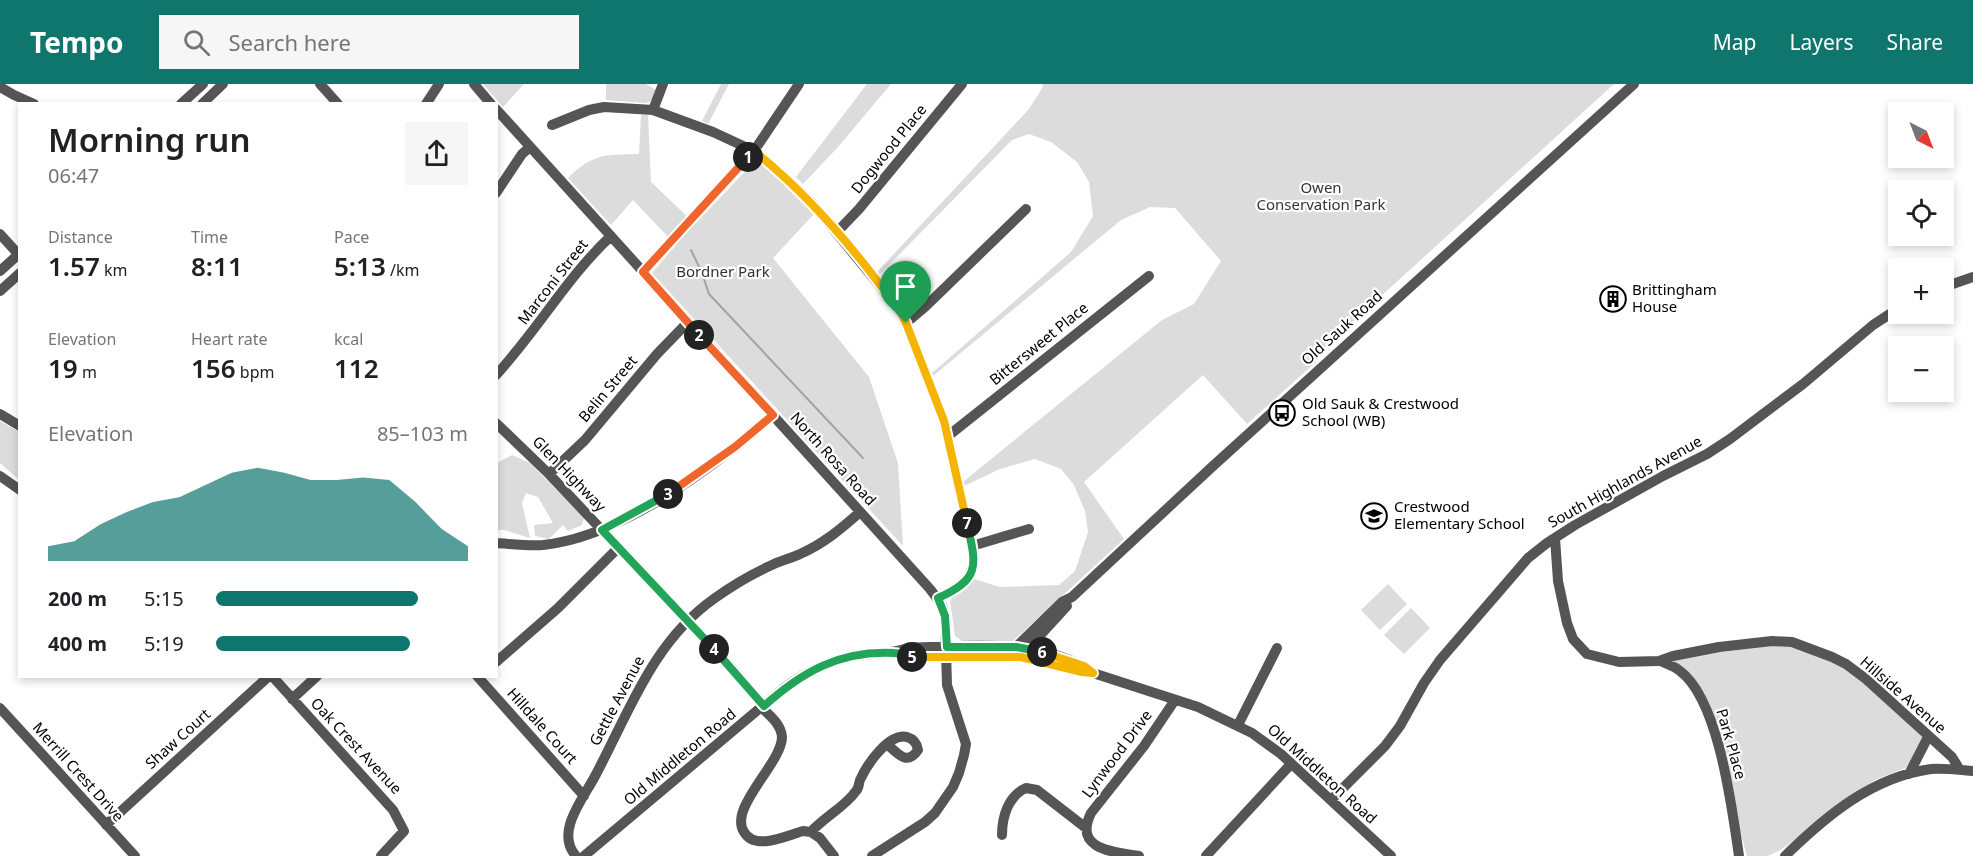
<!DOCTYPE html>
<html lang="en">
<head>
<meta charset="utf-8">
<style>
  :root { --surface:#fff; --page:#f6f6f6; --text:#202124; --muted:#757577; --accent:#0f766e }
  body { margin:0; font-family:"Noto Sans",sans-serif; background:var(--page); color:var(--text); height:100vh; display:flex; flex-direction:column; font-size:22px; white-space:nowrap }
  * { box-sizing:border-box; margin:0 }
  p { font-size:20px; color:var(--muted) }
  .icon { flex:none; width:33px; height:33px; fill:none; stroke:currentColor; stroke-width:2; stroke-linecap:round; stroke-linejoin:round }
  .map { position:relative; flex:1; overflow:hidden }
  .panel { position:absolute; left:18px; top:18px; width:480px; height:576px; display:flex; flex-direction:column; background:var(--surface); border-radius:0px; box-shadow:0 3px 9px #0003 }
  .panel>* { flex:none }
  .needle { width:39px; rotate:138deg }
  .tools { position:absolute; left:1888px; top:18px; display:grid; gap:12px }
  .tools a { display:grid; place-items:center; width:66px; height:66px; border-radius:0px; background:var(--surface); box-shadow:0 3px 9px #0003; font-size:30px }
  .pin { position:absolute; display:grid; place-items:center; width:51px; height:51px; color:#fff; margin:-62px -26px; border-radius:50% 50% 50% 0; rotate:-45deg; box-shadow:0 0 6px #0007 }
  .pin .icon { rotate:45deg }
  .km { position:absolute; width:30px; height:30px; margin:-15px; border-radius:50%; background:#222; color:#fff; font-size:16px; line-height:30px; text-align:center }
  .round { display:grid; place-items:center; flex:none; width:63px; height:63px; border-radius:0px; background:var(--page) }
  .overview { display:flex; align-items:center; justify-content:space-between; height:102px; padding:0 30px }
  h1 { font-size:33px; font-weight:600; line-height:45px }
  .stats { display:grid; grid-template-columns:repeat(3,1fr); gap:9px; height:102px; padding:6px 30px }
  .stats div { display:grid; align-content:center }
  .stats b { font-size:26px; font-weight:600 }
  .stats small { font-size:16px; font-weight:400 }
  .stats p { font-size:16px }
  .chart { height:168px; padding:12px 30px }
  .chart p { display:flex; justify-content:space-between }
  .chart svg { width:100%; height:108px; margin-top:6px; fill:var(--accent); opacity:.7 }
  ul { padding:0 30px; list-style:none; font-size:20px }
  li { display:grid; grid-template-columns:96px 72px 1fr; align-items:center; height:45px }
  li i { height:15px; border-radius:8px; background:var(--accent) }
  header { display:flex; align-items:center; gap:36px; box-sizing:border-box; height:84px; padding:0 30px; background:var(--accent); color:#fff }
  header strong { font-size:28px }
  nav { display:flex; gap:33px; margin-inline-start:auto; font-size:21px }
  .search { width:420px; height:54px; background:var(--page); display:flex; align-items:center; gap:15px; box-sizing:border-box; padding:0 21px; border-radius:0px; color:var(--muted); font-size:22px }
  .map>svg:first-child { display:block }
</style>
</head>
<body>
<header>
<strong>Tempo</strong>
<div class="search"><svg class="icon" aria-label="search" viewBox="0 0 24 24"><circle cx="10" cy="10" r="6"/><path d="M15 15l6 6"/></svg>Search here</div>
<nav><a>Map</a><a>Layers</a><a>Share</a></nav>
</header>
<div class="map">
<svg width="1973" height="772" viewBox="0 0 1973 772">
  <rect width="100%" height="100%" fill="#fff"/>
  <!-- green -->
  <path fill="#dcdcdc" d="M483,0H524L503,23Z
    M606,0H646L658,7L653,16L646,19L606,16Z
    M721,0H729L708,40L702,37Z
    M867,0H891L838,63L803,100L796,93Z
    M1042,0H1614L1313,274L1316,278L1247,340L1203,291L1084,398L1124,455L1013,557H962L955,552L950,517L953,512L966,504L974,495L1000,503L1059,501L1075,487L1088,448L1085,427L1074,401L1061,385L1035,375L1000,385L964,402L963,398L1162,236L1194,220L1221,177L1175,124L1150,123L1121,136L933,292L932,289L1071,168L1093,132L1089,98L1077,78L1051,58L1029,50L1012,56L878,192L876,189L1029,25L1043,3Z
    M641,31H648L651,98L695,140L756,76L783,97L814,130L773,174L869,293L898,379L903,462L652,189L676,161L633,116L611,141L568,94C593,69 605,71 639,70Z
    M0,337L19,348V396L0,379Z
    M512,371L530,379L584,434L582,441L568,447L563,441L549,455L535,452L534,441L553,439L538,413L526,409L522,419L530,454L504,446H497V379Z
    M1388,500L1407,520L1380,546L1361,526Z
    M1411,524L1430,544L1404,570L1384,551Z
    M1793,561L1842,583L1863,596L1922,652L1924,656L1913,677L1905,684L1875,696L1837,721L1808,746L1782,765L1768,772H1747L1698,600L1668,577L1729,564Z"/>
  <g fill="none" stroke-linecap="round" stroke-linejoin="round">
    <!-- stream -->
    <path stroke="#a3a3a3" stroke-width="2" d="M691,166L702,189L709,210L863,374"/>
    <!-- minor -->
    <path stroke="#555" stroke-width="10" d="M320,0L338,20
      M474,0L491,20
      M0,3L14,11L34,20
      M181,20L203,0
      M202,20L223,0
      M426,20L439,0
      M496,25L930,505L942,521L945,532L947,601L966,660L964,671L959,689L953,703L935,729L925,738L872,772
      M653,26L663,0
      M552,41L589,26L604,23L653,26L713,48L754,67L812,119L902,229L944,337L974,471C972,498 960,504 938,514
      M496,109L522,70L530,63
      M837,148L859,125L962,0
      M0,150L20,172
      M0,187L20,169
      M643,188L754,67L799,0
      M1944,203L1973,193
      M0,207L20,189
      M906,239L925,223L1026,125
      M496,291C537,247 567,193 611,152
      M0,330L20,342
      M496,339L549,390L730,582L764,622
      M948,352L1149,192
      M549,390L585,356L657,270L688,238
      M0,392L20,406
      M1555,454L1558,497L1567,539L1573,555L1587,570L1619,578L1659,577L1673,572L1719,563L1772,557L1792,558L1832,573L1846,580L1866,595L1952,673L1960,686
      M496,459C512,460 528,462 543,461C621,453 715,383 773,331
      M972,462L1029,445
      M1016,563L1062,518L1072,513L1213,382L1634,0
      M1025,568L1067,522
      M897,569L906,573H1021L1082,588L1093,589L1198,623L1252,649L1281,670L1391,772
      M1660,577C1667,580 1674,582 1680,587C1719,616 1732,725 1739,772
      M496,578L558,524L618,464
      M272,592L393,726L404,747L381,772
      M477,592L584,712
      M292,615L317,592
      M0,624L135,772
      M762,624C770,632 781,640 782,653C782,679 728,724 744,748C755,767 786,752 803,747L811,748
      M1238,641L1277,564
      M1909,690L1928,653
      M1331,716L1385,662L1400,642L1424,599L1440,576L1528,474L1547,459L1575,441L1663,392L1707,370L1730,355L1803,300L1873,241L1899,224
      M106,741L269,592
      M811,748C824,733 845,723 856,707C860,703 858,698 861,694C868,679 889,649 907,653C914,655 917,659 918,666C907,682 898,670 888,661
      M811,748L820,754L834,772
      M1002,751C1002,733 1008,712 1026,704L1037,706L1086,744
      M576,772C555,749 582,716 594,694C629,629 652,558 715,514C733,501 754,489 774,480C783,476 792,474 800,470C823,460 841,445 860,428
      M584,772L784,604C807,587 832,574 861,571C877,569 893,570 908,564C966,562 1044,553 1093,589
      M1139,772C1114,768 1073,766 1091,729L1144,662L1175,616
      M1206,772L1291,680
      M1785,772C1826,732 1872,693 1931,685C1944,684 1960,686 1973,687"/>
  </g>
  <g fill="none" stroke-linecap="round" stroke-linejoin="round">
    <!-- split-1 casing -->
    <g stroke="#fff" stroke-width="12">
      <path id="split-1" d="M748,73L754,67C800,104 839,147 875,194C886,209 899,222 906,239"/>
    </g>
    <!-- split-2 casing -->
    <g stroke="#fff" stroke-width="12">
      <path id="split-2" d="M699,251L643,188L748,73"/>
    </g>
    <!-- split-3 casing -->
    <g stroke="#fff" stroke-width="12">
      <path id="split-3" d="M668,410L736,362L773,331L699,251"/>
    </g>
    <!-- split-4 casing -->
    <g stroke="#fff" stroke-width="12">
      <path id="split-4" d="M668,410L602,446L714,565"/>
    </g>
    <!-- split-5 casing -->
    <g stroke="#fff" stroke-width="12">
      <path id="split-5" d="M714,565L764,622C802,588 840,566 894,569C900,569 905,573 912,573"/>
    </g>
    <!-- split-6 casing -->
    <g stroke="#fff" stroke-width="12">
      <path id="split-6" d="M912,573H1021L1082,588L1093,589L1084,582L1042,568"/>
    </g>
    <!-- split-7 casing -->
    <g stroke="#fff" stroke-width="12">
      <path id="split-7" d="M967,439C976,480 982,495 938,514L945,532L947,563H1016L1042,568"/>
    </g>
    <!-- split-8 casing -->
    <g stroke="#fff" stroke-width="12">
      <path id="split-8" d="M906,239L944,337L967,439"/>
    </g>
    <!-- split-1 -->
    <use href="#split-1" stroke="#f5b400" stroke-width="8"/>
    <!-- split-2 -->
    <use href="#split-2" stroke="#f0652b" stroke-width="8"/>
    <!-- split-3 -->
    <use href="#split-3" stroke="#f0652b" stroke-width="8"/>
    <!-- split-4 -->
    <use href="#split-4" stroke="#22a559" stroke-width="8"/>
    <!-- split-5 -->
    <use href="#split-5" stroke="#22a559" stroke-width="8"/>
    <!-- split-6 -->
    <use href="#split-6" stroke="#f5b400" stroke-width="8"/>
    <!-- split-7 -->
    <use href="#split-7" stroke="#22a559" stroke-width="8"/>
    <!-- split-8 -->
    <use href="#split-8" stroke="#f5b400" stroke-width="8"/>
  </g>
  <!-- icons -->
  <defs>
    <g id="building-ring" transform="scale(1.35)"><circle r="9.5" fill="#fff" stroke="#000" stroke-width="1.5"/><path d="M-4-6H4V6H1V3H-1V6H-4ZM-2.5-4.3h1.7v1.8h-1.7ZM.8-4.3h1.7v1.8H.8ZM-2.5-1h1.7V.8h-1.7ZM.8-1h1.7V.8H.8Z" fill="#000"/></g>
    <g id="bus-ring" transform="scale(1.35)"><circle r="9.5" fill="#fff" stroke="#000" stroke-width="1.5"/><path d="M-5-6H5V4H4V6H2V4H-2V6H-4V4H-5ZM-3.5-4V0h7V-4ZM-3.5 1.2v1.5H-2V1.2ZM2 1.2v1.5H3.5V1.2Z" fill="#000"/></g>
    <g id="school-ring" transform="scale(1.35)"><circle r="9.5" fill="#fff" stroke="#000" stroke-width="1.5"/><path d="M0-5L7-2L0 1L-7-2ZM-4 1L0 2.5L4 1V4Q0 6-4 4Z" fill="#000"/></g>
  </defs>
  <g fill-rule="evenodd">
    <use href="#building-ring" x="1613" y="215"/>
    <use href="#bus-ring" x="1282" y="329"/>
    <use href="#school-ring" x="1374" y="432"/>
  </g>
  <g text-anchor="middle" stroke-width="4.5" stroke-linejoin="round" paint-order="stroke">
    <!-- street labels -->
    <g font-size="15" fill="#000" stroke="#fff">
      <text transform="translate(889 65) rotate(-51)" y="5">Dogwood Place</text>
      <text transform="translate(553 198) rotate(-52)" y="5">Marconi Street</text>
      <text transform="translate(1342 244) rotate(-42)" y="5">Old Sauk Road</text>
      <text transform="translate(1039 260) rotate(-39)" y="5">Bittersweet Place</text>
      <text transform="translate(608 305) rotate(-50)" y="5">Belin Street</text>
      <text transform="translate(833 375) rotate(48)" y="5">North Rosa Road</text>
      <text transform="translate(569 390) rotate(46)" y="5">Glen Highway</text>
      <text transform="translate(1625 398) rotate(-29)" y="5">South Highlands Avenue</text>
      <text transform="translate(1903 611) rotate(41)" y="5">Hillside Avenue</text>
      <text transform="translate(617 617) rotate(-62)" y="5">Gettle Avenue</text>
      <text transform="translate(542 642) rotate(48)" y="5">Hilldale Court</text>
      <text transform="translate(178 655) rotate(-42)" y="5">Shaw Court</text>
      <text transform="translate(1731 660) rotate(74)" y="5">Park Place</text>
      <text transform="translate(356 662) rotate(47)" y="5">Oak Crest Avenue</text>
      <text transform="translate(1117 670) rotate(-53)" y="5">Lynwood Drive</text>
      <text transform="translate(680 673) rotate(-40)" y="5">Old Middleton Road</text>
      <text transform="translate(78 688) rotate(48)" y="5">Merrill Crest Drive</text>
      <text transform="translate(1322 690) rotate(42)" y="5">Old Middleton Road</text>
    </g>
    <!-- park labels -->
    <g font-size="15" fill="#333" stroke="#fff">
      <text x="1321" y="109">Owen<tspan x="1321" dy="17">Conservation Park</tspan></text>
      <text x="723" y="193">Bordner Park</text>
    </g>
    <!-- poi labels -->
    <g font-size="15" fill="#000" stroke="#fff" text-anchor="start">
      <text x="1632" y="211">Brittingham<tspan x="1632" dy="17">House</tspan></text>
      <text x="1302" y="325">Old Sauk &amp; Crestwood<tspan x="1302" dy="17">School (WB)</tspan></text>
      <text x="1394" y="428">Crestwood<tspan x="1394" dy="17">Elementary School</tspan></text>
    </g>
  </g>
</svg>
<div class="tools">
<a><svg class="needle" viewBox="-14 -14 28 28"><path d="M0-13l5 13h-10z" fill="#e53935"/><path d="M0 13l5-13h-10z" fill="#757577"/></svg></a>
<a><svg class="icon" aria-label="locate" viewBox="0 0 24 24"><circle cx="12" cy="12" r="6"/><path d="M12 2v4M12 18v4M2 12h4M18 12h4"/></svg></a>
<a>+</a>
<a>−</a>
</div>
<div class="pin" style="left:906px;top:239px;background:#1e9e55"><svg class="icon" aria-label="arrive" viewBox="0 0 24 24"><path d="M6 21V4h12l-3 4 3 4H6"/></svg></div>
<b class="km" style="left:748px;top:73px">1</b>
<b class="km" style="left:699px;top:251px">2</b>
<b class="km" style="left:668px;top:410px">3</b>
<b class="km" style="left:714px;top:565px">4</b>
<b class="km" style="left:912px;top:573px">5</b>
<b class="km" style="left:1042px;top:568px">6</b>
<b class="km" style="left:967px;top:439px">7</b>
<section class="panel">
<div class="overview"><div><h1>Morning run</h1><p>06:47</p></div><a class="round"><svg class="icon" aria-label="share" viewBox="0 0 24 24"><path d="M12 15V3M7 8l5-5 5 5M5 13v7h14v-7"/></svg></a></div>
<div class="stats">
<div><p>Distance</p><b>1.57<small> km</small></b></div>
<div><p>Time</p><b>8:11</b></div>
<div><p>Pace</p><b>5:13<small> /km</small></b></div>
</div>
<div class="stats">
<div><p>Elevation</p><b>19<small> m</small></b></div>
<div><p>Heart rate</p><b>156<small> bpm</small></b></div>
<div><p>kcal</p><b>112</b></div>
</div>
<div class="chart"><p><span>Elevation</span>85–103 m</p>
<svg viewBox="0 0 160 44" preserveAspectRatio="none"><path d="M0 44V38L10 36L20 29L30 24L40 20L50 18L60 13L70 8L80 6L90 8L100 11L110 11L120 10L130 11L140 20L150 31L160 38V44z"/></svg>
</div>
<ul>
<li><b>200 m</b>5:15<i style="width:80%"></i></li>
<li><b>400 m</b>5:19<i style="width:77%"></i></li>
</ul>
</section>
</div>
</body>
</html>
